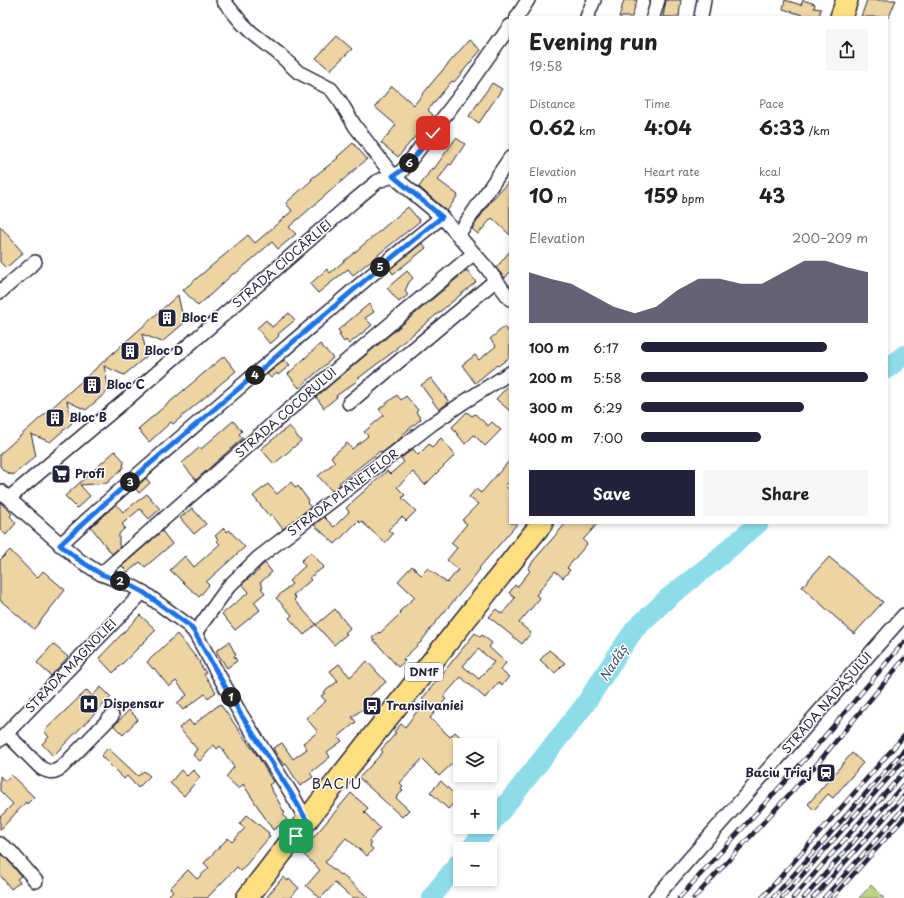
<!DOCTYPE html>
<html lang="en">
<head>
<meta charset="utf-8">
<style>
  :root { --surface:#fff; --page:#f6f6f6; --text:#202124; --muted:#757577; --accent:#22223b }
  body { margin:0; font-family:"Playpen Sans",sans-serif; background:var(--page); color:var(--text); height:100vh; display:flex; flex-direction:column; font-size:15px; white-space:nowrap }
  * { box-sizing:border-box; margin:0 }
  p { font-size:13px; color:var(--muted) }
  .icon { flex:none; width:22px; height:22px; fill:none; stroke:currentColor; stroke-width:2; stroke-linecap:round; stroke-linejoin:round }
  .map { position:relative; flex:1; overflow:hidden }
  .drawer { position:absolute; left:509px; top:16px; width:379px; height:508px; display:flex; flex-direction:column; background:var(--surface); border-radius:0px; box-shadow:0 2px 6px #0003 }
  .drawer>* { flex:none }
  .controls { position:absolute; left:453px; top:738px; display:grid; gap:8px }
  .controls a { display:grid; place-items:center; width:44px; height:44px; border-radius:0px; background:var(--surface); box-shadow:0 2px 6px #0003; font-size:20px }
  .pin { position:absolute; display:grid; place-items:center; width:34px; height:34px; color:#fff; margin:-17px; border-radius:8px; box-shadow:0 2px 6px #0006 }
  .km { position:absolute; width:20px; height:20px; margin:-10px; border-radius:50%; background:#222; color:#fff; font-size:11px; line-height:20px; text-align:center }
  .round { display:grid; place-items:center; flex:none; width:42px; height:42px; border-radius:0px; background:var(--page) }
  .head { display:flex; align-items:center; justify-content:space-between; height:68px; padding:0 20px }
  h1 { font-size:22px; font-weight:700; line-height:30px }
  .stats { display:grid; grid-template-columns:repeat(3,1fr); gap:6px; height:68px; padding:4px 20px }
  .stats div { display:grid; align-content:center }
  .stats b { font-size:20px; font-weight:700 }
  .stats small { font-size:11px; font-weight:400 }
  .stats p { font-size:11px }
  .chart { height:112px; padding:8px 20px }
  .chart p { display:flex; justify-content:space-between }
  .chart svg { width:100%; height:72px; margin-top:4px; fill:var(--accent); opacity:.7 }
  .primary-button { display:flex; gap:8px; margin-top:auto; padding:8px 20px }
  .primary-button a { flex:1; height:46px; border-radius:0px; background:var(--accent); color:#fff; font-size:16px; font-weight:700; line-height:46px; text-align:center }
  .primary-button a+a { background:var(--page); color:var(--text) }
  ul { padding:0 20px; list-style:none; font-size:13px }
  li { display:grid; grid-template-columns:64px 48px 1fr; align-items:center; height:30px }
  li i { height:10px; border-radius:5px; background:var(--accent) }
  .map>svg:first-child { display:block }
</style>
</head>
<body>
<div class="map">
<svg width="904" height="898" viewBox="0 0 904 898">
  <rect width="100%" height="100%" fill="#fff"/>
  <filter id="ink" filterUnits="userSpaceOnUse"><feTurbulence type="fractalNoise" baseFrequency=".025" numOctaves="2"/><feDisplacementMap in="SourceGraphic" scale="8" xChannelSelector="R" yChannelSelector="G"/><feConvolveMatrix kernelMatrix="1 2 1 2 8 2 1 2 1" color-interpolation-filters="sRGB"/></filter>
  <g filter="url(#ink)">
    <!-- green -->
    <path fill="#bfd388" stroke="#707a62" d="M871,885L884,898H859Z"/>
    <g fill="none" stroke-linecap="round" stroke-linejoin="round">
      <!-- river -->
      <path stroke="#8ddcea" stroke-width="20" d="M887,369L904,355
        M490,825L584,706L619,652L635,629L669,597L711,564L759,523
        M470,849L488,827
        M431,898L460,861"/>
    </g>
    <!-- building -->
    <path fill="#edd4a3" stroke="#22223b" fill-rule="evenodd" d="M624,0H637L632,17H619Z
      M666,0H681L679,17H663Z
      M785,0L801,5L803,0L815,4L814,8L821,9L819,17H809L783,9Z
      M867,0H896L889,17H861Z
      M337,36L352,49L330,70L316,58Z
      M469,40L481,50L454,82L452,81L428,110L433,115L398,157L381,143L396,125L375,107L392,86L414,105L435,79Z
      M492,83L502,89L479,123L469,116Z
      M456,138L465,144L451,165L449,164L438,180L458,195L447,211L419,187L432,168L434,169Z
      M353,143L367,159L289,227L296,234L278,249L272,242L235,274L234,273L198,306L183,290L248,235L255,243L292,211L286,203L312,180L311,179L338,158L337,157Z
      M510,180V235L492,218L478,234L472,229L490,202Z
      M408,207L420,221L353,275L348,269L318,293L310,284L327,269L330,273Z
      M0,226L23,253L6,268L0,262Z
      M422,243L426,248L393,274L390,269Z
      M510,251V272L505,278L496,268Z
      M467,270L476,282L396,348L397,349L356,380L357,381L336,396L337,397L324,408L316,397Z
      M407,271L413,278L409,282L405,291L408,295L399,302L387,288Z
      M178,295L184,323L162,342L142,334L147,356L124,375L104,366L109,390L86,410L67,401L72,423L50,442L31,434L36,456L13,475L4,471L0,466V454Z
      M369,304L374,312L365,318L372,325L349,344L346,340L344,342L339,335L341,334L338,330Z
      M289,313L295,320L278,334L279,336L270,344L257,328L266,320L272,327Z
      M504,327L510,334V357L498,366L497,365L475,383L462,365L475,355L479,360L496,346L490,339Z
      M320,344L333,358L299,388L288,374Z
      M224,356L236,371L173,424L171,422L149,442L138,429Z
      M285,360L290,365L278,375L277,373L271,378L267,374Z
      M431,378L449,402L439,410L421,385Z
      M510,384V411L496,399Z
      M397,395L401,400L406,396L418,410L416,412L421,419L401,436L402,437L382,453L380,451L339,483L340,485L332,491L318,476L335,462L331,457L347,443L352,449L368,436L364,432L384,415L379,409Z
      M467,412L472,416L475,414L488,426L492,422L501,430L485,446L474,435L465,444L452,427Z
      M233,421L242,431L239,434L243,438L196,480L182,463L200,447L201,449Z
      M289,426L301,441L274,464L261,449Z
      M441,438L455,455L425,485L413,472L397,487L405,495L402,498L416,511L406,521L402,517L388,530L393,534L385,543L361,521L360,523L358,521L335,544L314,525L324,517L334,527L349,512L346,508L353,501L387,471L390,474L404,462L401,458L413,449L418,455L429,444L432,447Z
      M115,451L124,461L123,468L107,483L80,485L90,496L77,508L65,496Z
      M510,460V481L505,486L510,490V523H518L479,568L480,569L469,583L435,623L421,642L403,659L405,661L398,667L372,638L379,632L380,633L401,613L400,611L415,597L398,581L412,566L421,575L428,568L447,583L458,570L447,560L457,548L451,543L467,524L462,520L478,504L469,497L476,489L481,493Z
      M146,478L150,483L139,493L135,488Z
      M291,482L296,488L298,486L309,501L307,503L311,507L283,529L271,514L269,516L253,496L268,484L277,494Z
      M147,494L160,509L149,519L140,509L122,524L125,528L119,534V545L120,547L112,554L91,527L116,504L123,512Z
      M0,502L12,514L10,516L16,523L6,535L0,529Z
      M192,508L206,524L194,534L180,518Z
      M566,523H598L583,540L587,544L567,568L570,570L563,578L555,571L536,595L540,598L519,623L531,633L522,644L489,617L496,609L502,614L515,598L509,593L515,585L517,587L530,571L528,569L534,560Z
      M224,528L227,532L229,530L245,547L206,582L209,585L199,597L170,570L185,556L194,567L220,544L217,541L218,539L215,536Z
      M162,531L172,544L145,567L140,562L128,572L122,566Z
      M10,550L37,578L43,571L65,590L34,629L0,600V560Z
      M311,552L324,567L309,578L311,580L293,595L296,598L294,600L316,624L304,635L289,618L292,615L276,598L292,584L289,581L305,566L301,561Z
      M829,557L883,602L854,634L802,587Z
      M265,563L272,572L260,583L263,587L261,588L265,593L254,602L260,610L235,630L222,614L249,592L242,584L259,570L258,569Z
      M335,609L350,628L345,633L347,634L334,645L316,625Z
      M140,615L156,630L113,673L99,658Z
      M475,633L480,637L482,635L492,643L489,647L506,663L500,670L509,677L502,685L499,682L485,698L461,677L443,697L446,699L430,718L450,737L455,732L469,745H460V764L456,760L439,776L422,759L400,783L403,786L401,788L403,790L396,798L409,810L402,817L359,778L383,752L381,750L396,733L394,732L401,724L405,727L425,701L422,699ZM478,649L494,662L479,679L463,666Z
      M177,634L200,662L199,663L206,673L204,674L216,692L208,698L205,694L183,710L177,703L187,695L176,681L169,687L154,668L153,669L147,662Z
      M229,642L236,655L234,656L237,661L227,668L216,651Z
      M53,644L68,657L51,676L37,663Z
      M549,650L565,663L555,673L540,660Z
      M367,661L386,682L367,698L371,703L352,717L356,722L338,737L342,741L327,752L330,757L310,773L313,777L300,786L286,764L284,765L279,758H278L273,748L282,743L293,759L307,749L303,743L318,732L306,718L326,701L321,696L325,693L324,692L338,681L330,671L339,664L350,677Z
      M101,687L111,697L53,756L42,744L49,737L44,731L87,690L92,696Z
      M220,704L259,758L273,782L269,785L281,806V807L285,813L283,814L287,820L273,830L243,784L239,789L226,777L234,767L220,746L217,749L214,745L200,761L193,755L197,749L179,728L189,720L193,725Z
      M129,710L138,719L123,735L114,726Z
      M108,748L138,776L144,771L150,776L138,788L127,776L124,779L101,756Z
      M852,753L863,763L833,798L828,794L814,810L808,804Z
      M181,770L187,776L193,770L200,777L184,796L170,783Z
      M11,775L34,797L27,804L26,802L0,830V817L13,804L0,791V776L5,781Z
      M441,781L458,798L448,809L430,792Z
      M351,793L368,808L364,812L380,828L369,841L371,843L370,846L373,849L367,856L346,838L325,862L340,875L341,874L369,898H352L335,883L321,898H320L306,886L320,870L301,852Z
      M247,815L269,833L268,834L270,836L241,871L237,867L207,898H166L173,891L170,888L188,870L197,879L209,868L204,863L228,838L232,842L245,828L239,824Z
      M0,854L6,858L21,876L17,879L20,882L11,889L0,875Z
      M283,877L288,881L289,879L299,888L290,898H266Z"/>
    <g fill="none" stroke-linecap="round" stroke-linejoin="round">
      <!-- minor casing -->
      <g stroke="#22223b" stroke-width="16">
        <path id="minor" d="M223,0L241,22L251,32L279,54L298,72L331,89L340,101L355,126L393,176L442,217L486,267L510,299
          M517,17L528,0
          M587,17L594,0
          M653,17L658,0
          M701,17L704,0
          M458,235L510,158
          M0,292L35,262
          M349,403L496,280
          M0,491L79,560L101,574L130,585L143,592L189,626L195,633L240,713L291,793L307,821
          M9,498L127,399L355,200L378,181L393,176L401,172L406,166L469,84L510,26
          M60,545C120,488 184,435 247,381C312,326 375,270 442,217
          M101,574L285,413L473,254
          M195,633L229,586L258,558L432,424L464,402L510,373
          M7,734L41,768C50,773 54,773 62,767L112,716
          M0,740L143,592
          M0,844L11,852L36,881
          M655,898L904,615"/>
      </g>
      <!-- primary casing -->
      <g stroke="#22223b" stroke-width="24">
        <path id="primary" d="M841,17L847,0
          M247,898L327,794L542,523"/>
      </g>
      <!-- minor -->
      <use href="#minor" stroke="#fff" stroke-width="13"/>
      <!-- primary -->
      <use href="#primary" stroke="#fddf80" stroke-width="21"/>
      <!-- rail casing -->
      <g stroke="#22223b" stroke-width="4.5">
        <path id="rail" d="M679,898L808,756L904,642
          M694,898L817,764L904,659
          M762,898L904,736
          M773,898L904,750
          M782,898L904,760
          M793,898L904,772
          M804,898L904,784
          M813,898L904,796
          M824,898L904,808
          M832,898L904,818"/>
      </g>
      <!-- rail -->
      <use href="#rail" stroke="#fff" stroke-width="3" stroke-dasharray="9" stroke-linecap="butt"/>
    </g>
  </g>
  <g fill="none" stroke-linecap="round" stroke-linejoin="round" filter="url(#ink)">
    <!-- route casing -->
    <g stroke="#fff" stroke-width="8">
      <path id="route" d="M296,836L307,821L291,793L240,713L195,633L190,626L143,592L130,585L101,574L79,560L60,545C121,487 186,433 250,379C313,325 376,269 442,217L393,176C410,167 421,148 433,133"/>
    </g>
    <!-- route -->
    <use href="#route" stroke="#1a73e8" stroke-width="5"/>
  </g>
  <!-- icons -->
  <defs>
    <g id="building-square" transform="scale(1)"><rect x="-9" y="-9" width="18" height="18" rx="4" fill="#22223b" stroke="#fff"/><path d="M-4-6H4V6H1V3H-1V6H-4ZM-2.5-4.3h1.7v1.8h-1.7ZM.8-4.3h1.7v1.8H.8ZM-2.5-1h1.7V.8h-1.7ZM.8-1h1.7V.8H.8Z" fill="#fff"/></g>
    <g id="supermarket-square" transform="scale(1)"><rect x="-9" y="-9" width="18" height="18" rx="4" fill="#22223b" stroke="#fff"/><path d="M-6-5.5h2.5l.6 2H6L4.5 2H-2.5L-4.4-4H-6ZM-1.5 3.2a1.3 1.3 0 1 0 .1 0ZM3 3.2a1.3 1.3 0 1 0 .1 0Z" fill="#fff"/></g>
    <g id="hospital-square" transform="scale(1)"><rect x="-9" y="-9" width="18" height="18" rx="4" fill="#22223b" stroke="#fff"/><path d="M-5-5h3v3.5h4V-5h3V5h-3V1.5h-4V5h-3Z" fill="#fff"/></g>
    <g id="bus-square" transform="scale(1)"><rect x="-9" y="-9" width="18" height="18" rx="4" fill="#22223b" stroke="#fff"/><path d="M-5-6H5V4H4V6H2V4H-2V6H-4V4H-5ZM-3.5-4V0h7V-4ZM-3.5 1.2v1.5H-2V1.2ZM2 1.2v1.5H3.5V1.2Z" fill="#fff"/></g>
    <g id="station-square" transform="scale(1)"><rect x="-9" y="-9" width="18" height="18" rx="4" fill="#22223b" stroke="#fff"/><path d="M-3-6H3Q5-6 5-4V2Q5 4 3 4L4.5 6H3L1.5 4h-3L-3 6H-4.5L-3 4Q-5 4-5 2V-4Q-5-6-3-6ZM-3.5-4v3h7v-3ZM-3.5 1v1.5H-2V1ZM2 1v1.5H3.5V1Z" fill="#fff"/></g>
  </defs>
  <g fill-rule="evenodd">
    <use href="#building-square" x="167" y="318"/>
    <use href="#building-square" x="130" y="351"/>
    <use href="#building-square" x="92" y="385"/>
    <use href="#building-square" x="55" y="418"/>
    <use href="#supermarket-square" x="61" y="474"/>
    <use href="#hospital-square" x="89" y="704"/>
    <use href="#bus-square" x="372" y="706"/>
    <use href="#station-square" x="826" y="773"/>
  </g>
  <g text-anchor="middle" stroke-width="3" stroke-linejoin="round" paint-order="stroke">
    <!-- shield labels -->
    <rect fill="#fff" stroke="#646476" stroke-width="1" x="405" y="663" width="38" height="18" rx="3"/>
    <g font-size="11" font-weight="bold" fill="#22223b">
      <text x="424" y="676">DN1F</text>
    </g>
    <!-- street labels -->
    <g font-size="12" fill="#22223b" stroke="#fff">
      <text transform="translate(282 264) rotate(-41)" y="4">STRADA CIOCÂRLIEI</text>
      <text transform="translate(286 413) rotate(-41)" y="4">STRADA COCORULUI</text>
      <text transform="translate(343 493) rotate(-37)" y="4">STRADA PLANETELOR</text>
      <text transform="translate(71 666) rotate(-46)" y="4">STRADA MAGNOLIEI</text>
      <text transform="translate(827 703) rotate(-49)" y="4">STRADA NADĂȘULUI</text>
    </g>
    <!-- poi labels -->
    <g font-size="12" font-weight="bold" fill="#22223b" stroke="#fff" text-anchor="start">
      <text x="181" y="322">Bloc E</text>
      <text x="144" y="355">Bloc D</text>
      <text x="106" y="389">Bloc C</text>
      <text x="69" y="422">Bloc B</text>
      <text x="75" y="478">Profi</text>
      <text x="103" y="708">Dispensar</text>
      <text x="386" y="710">Transilvaniei</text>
      <text x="812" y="777" text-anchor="end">Baciu Triaj</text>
    </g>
    <!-- water labels -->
    <g font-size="13" font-style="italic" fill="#425a70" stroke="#fff">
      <text transform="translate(613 663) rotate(-57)" y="5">Nadăș</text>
    </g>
    <!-- quarter labels -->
    <g font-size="14" letter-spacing="1" fill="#22223b" stroke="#fff">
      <text x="337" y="789">BACIU</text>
    </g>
  </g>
</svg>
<div class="controls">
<a><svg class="icon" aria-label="layers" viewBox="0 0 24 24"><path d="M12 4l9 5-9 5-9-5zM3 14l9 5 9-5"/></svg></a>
<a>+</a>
<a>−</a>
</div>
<div class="pin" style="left:296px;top:836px;background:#1e9e55"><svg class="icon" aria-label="arrive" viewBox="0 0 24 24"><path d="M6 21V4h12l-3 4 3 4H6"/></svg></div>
<div class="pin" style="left:433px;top:133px;background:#d93025"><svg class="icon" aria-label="check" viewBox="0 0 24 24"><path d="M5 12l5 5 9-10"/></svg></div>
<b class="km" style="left:231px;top:697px">1</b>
<b class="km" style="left:120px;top:581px">2</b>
<b class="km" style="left:130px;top:482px">3</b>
<b class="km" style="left:255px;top:375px">4</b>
<b class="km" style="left:380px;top:267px">5</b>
<b class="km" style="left:409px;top:163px">6</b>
<section class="drawer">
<div class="head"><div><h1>Evening run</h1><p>19:58</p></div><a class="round"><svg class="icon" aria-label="share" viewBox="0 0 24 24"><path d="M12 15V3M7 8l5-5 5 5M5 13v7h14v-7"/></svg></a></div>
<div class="stats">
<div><p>Distance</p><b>0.62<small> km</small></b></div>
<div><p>Time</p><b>4:04</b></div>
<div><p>Pace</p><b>6:33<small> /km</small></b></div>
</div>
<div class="stats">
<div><p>Elevation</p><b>10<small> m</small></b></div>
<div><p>Heart rate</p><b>159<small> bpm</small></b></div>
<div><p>kcal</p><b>43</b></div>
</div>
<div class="chart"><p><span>Elevation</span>200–209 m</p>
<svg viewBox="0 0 160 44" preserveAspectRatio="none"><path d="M0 44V13L10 17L20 20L30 27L40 34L50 38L60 34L70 24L80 17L90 17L100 20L110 20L120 13L130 6L140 6L150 10L160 13V44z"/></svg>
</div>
<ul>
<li><b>100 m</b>6:17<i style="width:82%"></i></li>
<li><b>200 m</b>5:58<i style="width:100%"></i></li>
<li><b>300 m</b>6:29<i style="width:72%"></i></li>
<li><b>400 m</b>7:00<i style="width:53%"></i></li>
</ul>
<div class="primary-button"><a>Save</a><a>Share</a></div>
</section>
</div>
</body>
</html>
